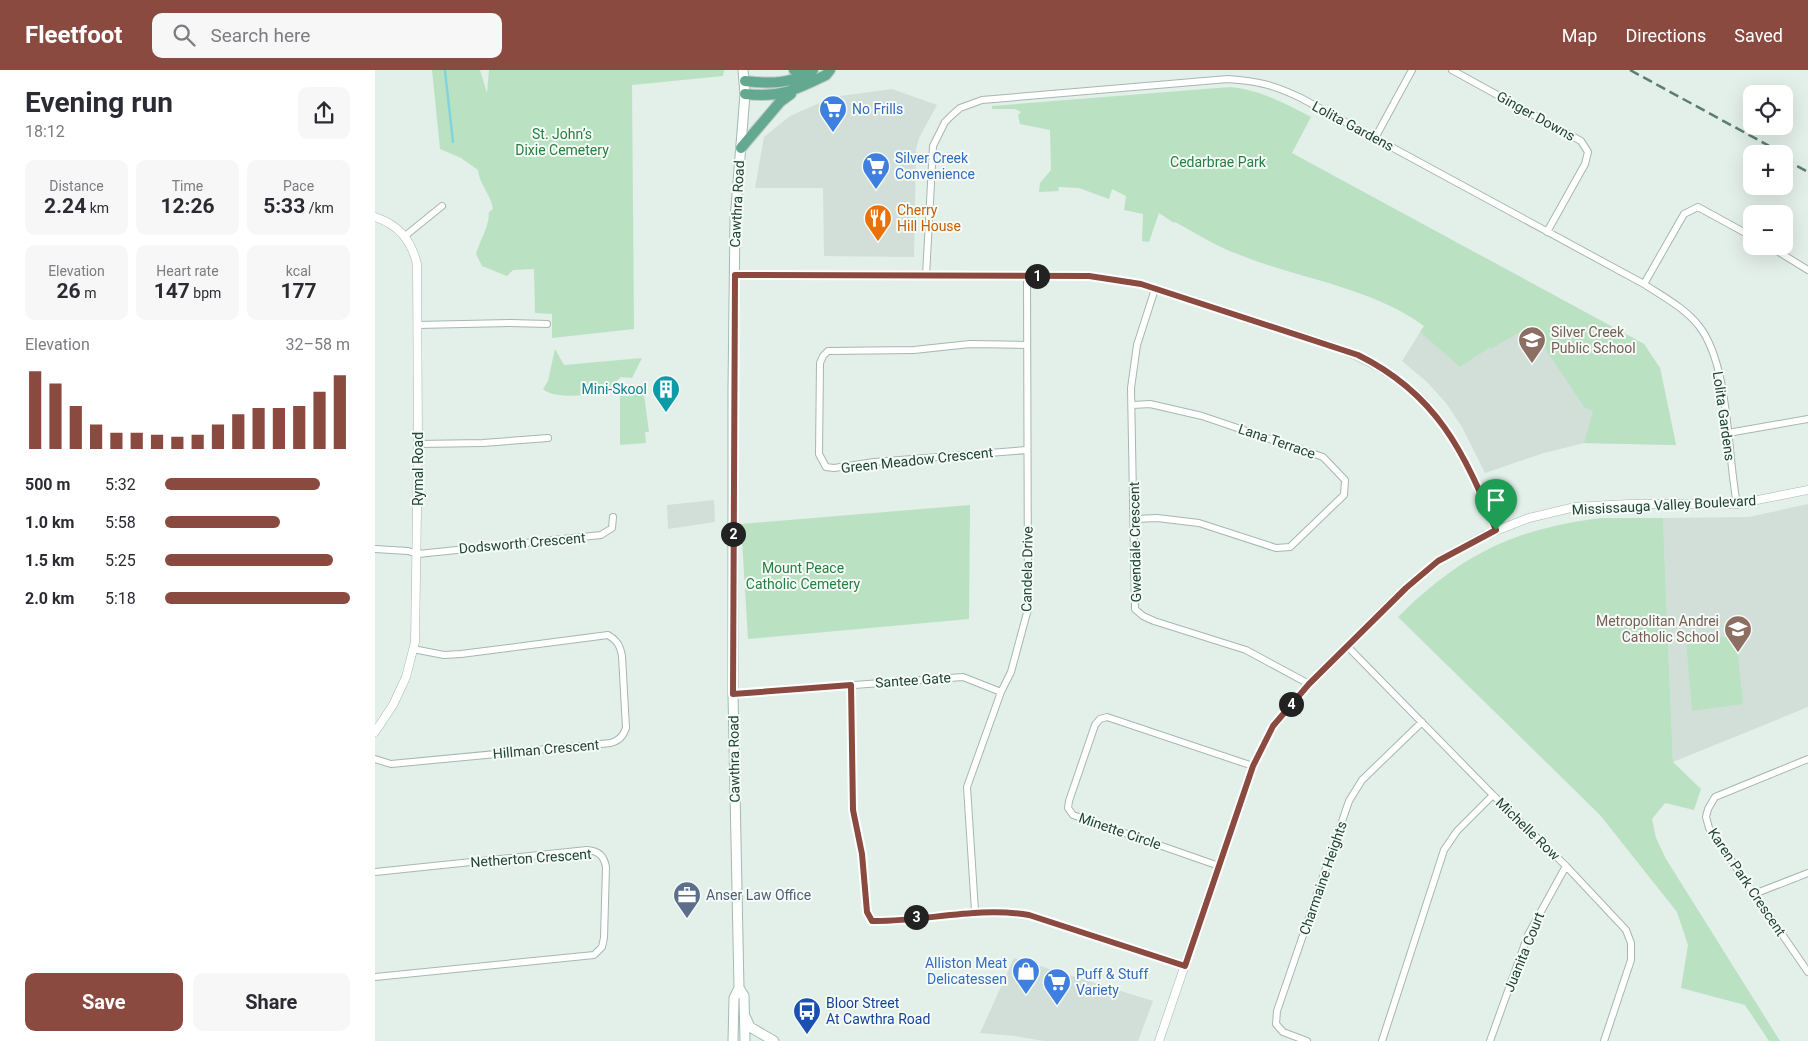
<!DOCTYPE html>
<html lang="en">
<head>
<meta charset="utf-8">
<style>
  :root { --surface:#fff; --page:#f7f7f7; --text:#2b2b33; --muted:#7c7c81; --accent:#8a4a40 }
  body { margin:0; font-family:Roboto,sans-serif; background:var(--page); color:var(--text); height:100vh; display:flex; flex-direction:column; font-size:19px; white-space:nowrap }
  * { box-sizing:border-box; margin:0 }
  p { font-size:16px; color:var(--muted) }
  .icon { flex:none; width:28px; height:28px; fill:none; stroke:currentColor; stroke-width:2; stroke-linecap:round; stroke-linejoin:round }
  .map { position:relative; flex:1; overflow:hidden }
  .panel { display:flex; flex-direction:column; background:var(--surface); width:375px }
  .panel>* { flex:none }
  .tools { position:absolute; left:1368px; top:15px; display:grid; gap:10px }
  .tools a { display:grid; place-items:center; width:50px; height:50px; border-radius:10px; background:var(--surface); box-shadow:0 5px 20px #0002; font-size:25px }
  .pin { position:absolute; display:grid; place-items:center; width:42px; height:42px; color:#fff; margin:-51px -21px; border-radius:50% 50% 50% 0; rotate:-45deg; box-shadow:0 0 5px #0007 }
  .pin .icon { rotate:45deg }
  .km { position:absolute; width:25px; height:25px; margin:-12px; border-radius:50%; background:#222; color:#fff; font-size:14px; line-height:25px; text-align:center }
  .round { display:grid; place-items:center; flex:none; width:52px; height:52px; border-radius:10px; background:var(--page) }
  .overview { display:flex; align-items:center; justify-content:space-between; height:85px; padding:0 25px }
  h1 { font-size:28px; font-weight:700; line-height:38px }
  .metrics { display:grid; grid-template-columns:repeat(3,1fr); gap:8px; height:85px; padding:5px 25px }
  .metrics div { display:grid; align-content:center; border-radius:10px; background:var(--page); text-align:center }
  .metrics b { font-size:21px; font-weight:700 }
  .metrics small { font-size:14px; font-weight:400 }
  .metrics p { font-size:14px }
  .chart { height:140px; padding:10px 25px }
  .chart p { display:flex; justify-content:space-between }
  .chart svg { width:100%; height:90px; margin-top:5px; stroke:var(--accent); stroke-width:6 }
  .button { display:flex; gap:10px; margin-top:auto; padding:10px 25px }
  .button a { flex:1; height:58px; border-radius:10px; background:var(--accent); color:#fff; font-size:20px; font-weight:700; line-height:58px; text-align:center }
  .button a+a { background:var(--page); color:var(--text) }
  ul { padding:0 25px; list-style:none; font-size:16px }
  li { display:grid; grid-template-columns:80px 60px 1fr; align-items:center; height:38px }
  li i { height:12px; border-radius:6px; background:var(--accent) }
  header { display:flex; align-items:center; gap:30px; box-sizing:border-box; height:70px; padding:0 25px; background:var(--accent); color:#fff }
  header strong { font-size:24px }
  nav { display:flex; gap:28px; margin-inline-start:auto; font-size:18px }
  .search { width:350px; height:45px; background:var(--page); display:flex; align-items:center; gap:12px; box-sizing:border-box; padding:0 18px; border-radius:10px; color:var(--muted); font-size:19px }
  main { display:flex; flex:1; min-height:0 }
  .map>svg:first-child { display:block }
</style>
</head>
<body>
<header>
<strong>Fleetfoot</strong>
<div class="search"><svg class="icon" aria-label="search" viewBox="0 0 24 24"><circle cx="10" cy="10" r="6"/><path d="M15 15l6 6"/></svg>Search here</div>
<nav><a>Map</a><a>Directions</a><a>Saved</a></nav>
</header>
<main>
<section class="panel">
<div class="overview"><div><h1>Evening run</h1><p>18:12</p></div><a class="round"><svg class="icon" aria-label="share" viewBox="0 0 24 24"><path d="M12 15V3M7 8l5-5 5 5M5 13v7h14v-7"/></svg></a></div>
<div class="metrics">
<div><p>Distance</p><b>2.24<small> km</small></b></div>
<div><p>Time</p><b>12:26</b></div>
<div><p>Pace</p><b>5:33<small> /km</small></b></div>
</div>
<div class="metrics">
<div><p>Elevation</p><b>26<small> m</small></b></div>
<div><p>Heart rate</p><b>147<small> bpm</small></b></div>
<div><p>kcal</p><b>177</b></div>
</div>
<div class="chart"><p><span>Elevation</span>32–58 m</p>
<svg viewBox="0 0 160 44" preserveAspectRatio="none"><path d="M5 44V6M15 44V12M25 44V23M35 44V32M45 44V36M55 44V36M65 44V37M75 44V38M85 44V37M95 44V32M105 44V27M115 44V24M125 44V24M135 44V23M145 44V16M155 44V8"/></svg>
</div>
<ul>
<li><b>500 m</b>5:32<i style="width:84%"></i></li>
<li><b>1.0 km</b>5:58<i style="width:62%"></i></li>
<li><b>1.5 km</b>5:25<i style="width:91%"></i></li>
<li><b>2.0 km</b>5:18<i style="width:100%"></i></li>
</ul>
<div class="button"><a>Save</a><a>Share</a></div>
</section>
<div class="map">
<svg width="1433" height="971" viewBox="0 0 1433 971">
  <rect width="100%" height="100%" fill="#e3efe9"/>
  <!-- built -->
  <path fill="#d1dfd8" d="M517,19L562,35L544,68L541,79L539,187L449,186L448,118H380L389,67L415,46L458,27Z
    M1109,187L1269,274L1285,298L1301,375L1209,373L1169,383L1110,403L1087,357L1071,333L1052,312L1027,291L1049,256Z
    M339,430L340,452L293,459L292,435Z
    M1433,434V637L1298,692L1288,448L1374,447Z
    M639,888L778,931L763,971H669L640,966L605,963Z"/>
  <!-- green -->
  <path fill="#bae2c2" d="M57,0H105L112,23L114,0H349L348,6L257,15L259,259L177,268V244L160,243L159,199L138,200L132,206L107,196L101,184C105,170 114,157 114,142L118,139C115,122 105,116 103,100L86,88L65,79Z
    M855,17C886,20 909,33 936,47L917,83L1269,274L1285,298L1301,375L1209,373L1218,341L1209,337L1155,256L1116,279L1115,277L1085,297L1045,262L1049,256C996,217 925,209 865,185C842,177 821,163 800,152L799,153L784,143L774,172L767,171L768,144L749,140L751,126L737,119L734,129L704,118L683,117L684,121L664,122L665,113L676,100L675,60L645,54L643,45L646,42L640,39H617V36Z
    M180,279L189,295L267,288L257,308L246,307C241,310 239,316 235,318C221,326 179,330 168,319L173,311Z
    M268,317L274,362H270L271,373L245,375V320Z
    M595,435L594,549L373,569L366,454Z
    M1226,448H1288L1298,692L1326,719L1319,740L1290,733L1277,749L1281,768L1291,789L1405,971H1394L1370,935L1306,918L1313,875L1302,842L1225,745L1023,547C1086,485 1138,459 1226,448Z
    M1361,566L1368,634L1317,641L1311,571Z"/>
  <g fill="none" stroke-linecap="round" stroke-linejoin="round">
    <!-- stream -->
    <path stroke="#85d3da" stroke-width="2.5" d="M70,1L78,72"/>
    <!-- minor casing -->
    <g stroke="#a5b8b0" stroke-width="8">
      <path id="minor" d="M1077,0L1206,71L1213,82L1210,94L1172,162
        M1000,68L1037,0
        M30,166L67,136
        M1394,176L1433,200
        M551,206L558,76L570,52L576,46L585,38L607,30L853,9C883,11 899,15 926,28L1269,214C1287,226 1310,238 1324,256C1355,296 1352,384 1362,434
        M1269,214L1309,144L1323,137L1376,166
        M780,219L762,275L756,318L760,539L768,546L779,551L871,580L934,614
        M42,255L136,253L172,254
        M652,275L595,274L539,280L453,281L448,286L445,293L444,384L451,397L459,398L499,392L652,380
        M757,335L775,334L827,346L948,387L970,410L969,425L915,477L901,478L824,453L782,448L760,449
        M1353,363L1433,349
        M43,374L108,373L173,368
        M0,479L33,481L43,484L226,465L237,458L238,447
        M973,577L1118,725L1191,796L1251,860L1256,873V890L1229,971
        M476,615L478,740L487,784L492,842L497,851C550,852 601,836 654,845L810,895
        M358,624L588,607L626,622
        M0,689L16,694L236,673C245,670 248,666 251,658L247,586C245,576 243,571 233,565L86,584L69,585L38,579
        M1433,689L1340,727L1333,739L1331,747L1334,758L1433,902
        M844,796L698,745L693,738L694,731L720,655L725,649L732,647L878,696
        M0,802L212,780C224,781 229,786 231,797L229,868L227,877L219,885L0,907
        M1379,824L1433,803
        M600,841L592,717L626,622L636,602L653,539L652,206
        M932,971L908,962L901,954L902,941L974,731L987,710L1047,652
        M1007,971L1069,780L1082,761L1118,725
        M1115,971L1153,865L1191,796"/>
    </g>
    <!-- tertiary casing -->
    <g stroke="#a5b8b0" stroke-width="9">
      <path id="tertiary" d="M0,147C24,155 36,170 42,194L43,374L40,572L31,607L18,635L0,662
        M360,205L714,206L766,214L957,276C1055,311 1083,368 1121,460
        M784,971L878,696L898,656L934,614L1031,518L1063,491L1110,465L1154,448L1200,437L1253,434H1362L1433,420"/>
    </g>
    <!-- secondary casing -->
    <g stroke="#a0bcb0" stroke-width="11">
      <path id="secondary" d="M364,918L369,926L370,971
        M371,948L375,957L399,971
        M358,971L359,928L364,918L358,624V318L360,150L370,24L368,0"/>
    </g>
    <!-- primary casing -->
    <g stroke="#c1cac7" stroke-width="12">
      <path id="primary" d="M419,0H435
        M370,11C395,14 417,14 438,0
        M370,24C406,28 420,20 451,5L455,0
        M366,78L405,32L416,24"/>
    </g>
    <!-- minor -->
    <use href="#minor" stroke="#fff" stroke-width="6"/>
    <!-- tertiary -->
    <use href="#tertiary" stroke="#fff" stroke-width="8"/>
    <!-- secondary -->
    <use href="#secondary" stroke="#fff" stroke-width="9"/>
    <!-- primary -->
    <use href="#primary" stroke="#63a992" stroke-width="10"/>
    <!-- rail -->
    <path stroke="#5b7e72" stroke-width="2.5" stroke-dasharray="10 5" stroke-linecap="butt" d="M1255,0L1409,84
      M1409,89L1433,102"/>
  </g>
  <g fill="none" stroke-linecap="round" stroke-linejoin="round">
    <!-- route casing -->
    <g stroke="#fff" stroke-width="10">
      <path id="route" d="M360,205L714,206L766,214L983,285C1062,324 1089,382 1121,460L1063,491L1031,518L934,614L898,656L878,696L810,896L654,845C601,836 550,852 497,851L492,842L487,784L478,740L476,615L358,624Z"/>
    </g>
    <!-- route -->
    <use href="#route" stroke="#8a4a40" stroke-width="6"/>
  </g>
  <!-- icons -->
  <defs>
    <g id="supermarket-pin" transform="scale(1.4375)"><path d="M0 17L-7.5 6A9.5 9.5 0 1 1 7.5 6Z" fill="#3f7fe0" stroke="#f5fbf7"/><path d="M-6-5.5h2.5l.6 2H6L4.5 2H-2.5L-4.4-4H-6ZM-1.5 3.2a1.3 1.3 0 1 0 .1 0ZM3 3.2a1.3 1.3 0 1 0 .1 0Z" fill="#fff"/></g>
    <g id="restaurant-pin" transform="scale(1.4375)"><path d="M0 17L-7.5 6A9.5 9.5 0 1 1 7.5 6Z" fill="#e8710a" stroke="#f5fbf7"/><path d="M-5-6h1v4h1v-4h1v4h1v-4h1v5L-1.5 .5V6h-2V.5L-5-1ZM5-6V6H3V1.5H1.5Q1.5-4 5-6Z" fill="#fff"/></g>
    <g id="school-pin" transform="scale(1.4375)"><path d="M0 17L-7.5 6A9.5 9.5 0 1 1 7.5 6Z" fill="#8d6e63" stroke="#f5fbf7"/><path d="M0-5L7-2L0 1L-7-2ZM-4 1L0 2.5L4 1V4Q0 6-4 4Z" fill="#fff"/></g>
    <g id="building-pin" transform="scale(1.4375)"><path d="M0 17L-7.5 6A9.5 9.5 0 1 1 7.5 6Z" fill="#0f9aa8" stroke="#f5fbf7"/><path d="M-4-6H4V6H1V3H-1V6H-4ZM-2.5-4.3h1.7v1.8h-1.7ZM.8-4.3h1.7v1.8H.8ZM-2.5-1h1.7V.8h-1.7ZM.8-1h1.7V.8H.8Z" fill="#fff"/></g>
    <g id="office-pin" transform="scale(1.4375)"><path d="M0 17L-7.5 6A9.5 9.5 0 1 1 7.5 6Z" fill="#5c6f8a" stroke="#f5fbf7"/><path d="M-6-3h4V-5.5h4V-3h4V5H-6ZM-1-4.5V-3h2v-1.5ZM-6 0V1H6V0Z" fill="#fff"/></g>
    <g id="shop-pin" transform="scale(1.4375)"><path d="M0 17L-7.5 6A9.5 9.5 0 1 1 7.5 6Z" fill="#3f7fe0" stroke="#f5fbf7"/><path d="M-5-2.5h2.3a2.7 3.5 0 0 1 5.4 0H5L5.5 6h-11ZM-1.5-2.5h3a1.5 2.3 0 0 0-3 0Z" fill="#fff"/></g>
    <g id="bus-pin" transform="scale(1.4375)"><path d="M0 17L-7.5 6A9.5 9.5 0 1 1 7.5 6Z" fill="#1a4fb4" stroke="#f5fbf7"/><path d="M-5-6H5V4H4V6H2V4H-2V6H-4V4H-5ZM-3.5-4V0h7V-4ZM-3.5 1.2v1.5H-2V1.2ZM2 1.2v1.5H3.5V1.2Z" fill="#fff"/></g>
  </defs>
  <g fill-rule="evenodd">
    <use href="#supermarket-pin" x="458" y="39"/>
    <use href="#supermarket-pin" x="501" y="96"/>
    <use href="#restaurant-pin" x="503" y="148"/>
    <use href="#school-pin" x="1157" y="270"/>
    <use href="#building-pin" x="291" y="319"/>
    <use href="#school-pin" x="1363" y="559"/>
    <use href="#office-pin" x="312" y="825"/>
    <use href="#shop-pin" x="651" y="901"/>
    <use href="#supermarket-pin" x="682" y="912"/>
    <use href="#bus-pin" x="432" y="941"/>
  </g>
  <g text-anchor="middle" stroke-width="4" stroke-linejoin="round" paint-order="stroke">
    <!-- shop labels -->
    <g font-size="14" fill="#366cbe" stroke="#f5fbf7" text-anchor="start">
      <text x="477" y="44">No Frills</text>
      <text x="520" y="93">Silver Creek<tspan x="520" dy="16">Convenience</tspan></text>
      <text x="632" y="898" text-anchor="end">Alliston Meat<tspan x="632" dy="16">Delicatessen</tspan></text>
      <text x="701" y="909">Puff &amp; Stuff<tspan x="701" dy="16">Variety</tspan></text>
    </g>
    <!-- street labels -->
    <g font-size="14" fill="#204337" stroke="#f5fbf7">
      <text transform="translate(1161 46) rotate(29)" y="5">Ginger Downs</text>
      <text transform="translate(978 56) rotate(28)" y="5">Lolita Gardens</text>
      <text transform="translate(362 134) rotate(-87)" y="5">Cawthra Road</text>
      <text transform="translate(1349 346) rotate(82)" y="5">Lolita Gardens</text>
      <text transform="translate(902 371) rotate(19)" y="5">Lana Terrace</text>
      <text transform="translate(542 390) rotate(-6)" y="5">Green Meadow Crescent</text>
      <text transform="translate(43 399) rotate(-90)" y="5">Rymal Road</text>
      <text transform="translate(1289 435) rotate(-3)" y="5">Mississauga Valley Boulevard</text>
      <text transform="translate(760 472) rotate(-91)" y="5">Gwendale Crescent</text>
      <text transform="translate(147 473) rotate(-5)" y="5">Dodsworth Crescent</text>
      <text transform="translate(652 499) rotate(-89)" y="5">Candela Drive</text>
      <text transform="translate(538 610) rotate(-4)" y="5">Santee Gate</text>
      <text transform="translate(171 679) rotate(-5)" y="5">Hillman Crescent</text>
      <text transform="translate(359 689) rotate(-91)" y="5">Cawthra Road</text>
      <text transform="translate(1153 759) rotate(44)" y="5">Michelle Row</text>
      <text transform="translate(745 761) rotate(19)" y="5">Minette Circle</text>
      <text transform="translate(156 788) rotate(-4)" y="5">Netherton Crescent</text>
      <text transform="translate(948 808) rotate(-71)" y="5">Charmaine Heights</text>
      <text transform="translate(1372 812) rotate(56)" y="5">Karen Park Crescent</text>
      <text transform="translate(1149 882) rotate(-68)" y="5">Juanita Court</text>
    </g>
    <!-- park labels -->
    <g font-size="14" fill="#257f41" stroke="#f5fbf7">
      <text x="187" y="69">St. John’s<tspan x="187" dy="16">Dixie Cemetery</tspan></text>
      <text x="843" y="97">Cedarbrae Park</text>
      <text x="428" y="503">Mount Peace<tspan x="428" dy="16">Catholic Cemetery</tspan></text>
    </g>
    <!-- food labels -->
    <g font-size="14" fill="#c56008" stroke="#f5fbf7" text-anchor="start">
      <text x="522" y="145">Cherry<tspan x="522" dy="16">Hill House</tspan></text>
    </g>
    <!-- education labels -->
    <g font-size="14" fill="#785e54" stroke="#f5fbf7" text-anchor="start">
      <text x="1176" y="267">Silver Creek<tspan x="1176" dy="16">Public School</tspan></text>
      <text x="1344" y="556" text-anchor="end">Metropolitan Andrei<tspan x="1344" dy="16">Catholic School</tspan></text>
    </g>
    <!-- culture labels -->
    <g font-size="14" fill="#0d838f" stroke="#f5fbf7" text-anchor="end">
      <text x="272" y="324">Mini-Skool</text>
    </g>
    <!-- service labels -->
    <g font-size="14" fill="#4e5e75" stroke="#f5fbf7" text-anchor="start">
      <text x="331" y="830">Anser Law Office</text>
    </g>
    <!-- transit labels -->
    <g font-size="14" fill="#164399" stroke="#f5fbf7" text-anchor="start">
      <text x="451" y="938">Bloor Street<tspan x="451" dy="16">At Cawthra Road</tspan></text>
    </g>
  </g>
</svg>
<div class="tools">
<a><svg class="icon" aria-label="locate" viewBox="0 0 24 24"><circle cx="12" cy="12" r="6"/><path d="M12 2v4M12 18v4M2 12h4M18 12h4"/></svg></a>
<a>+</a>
<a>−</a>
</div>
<div class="pin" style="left:1121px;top:460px;background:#1e9e55"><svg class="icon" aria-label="arrive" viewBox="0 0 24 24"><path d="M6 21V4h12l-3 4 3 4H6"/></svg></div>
<b class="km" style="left:662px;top:206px">1</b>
<b class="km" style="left:358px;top:464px">2</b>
<b class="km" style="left:541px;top:847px">3</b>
<b class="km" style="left:916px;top:634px">4</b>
</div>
</main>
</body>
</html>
